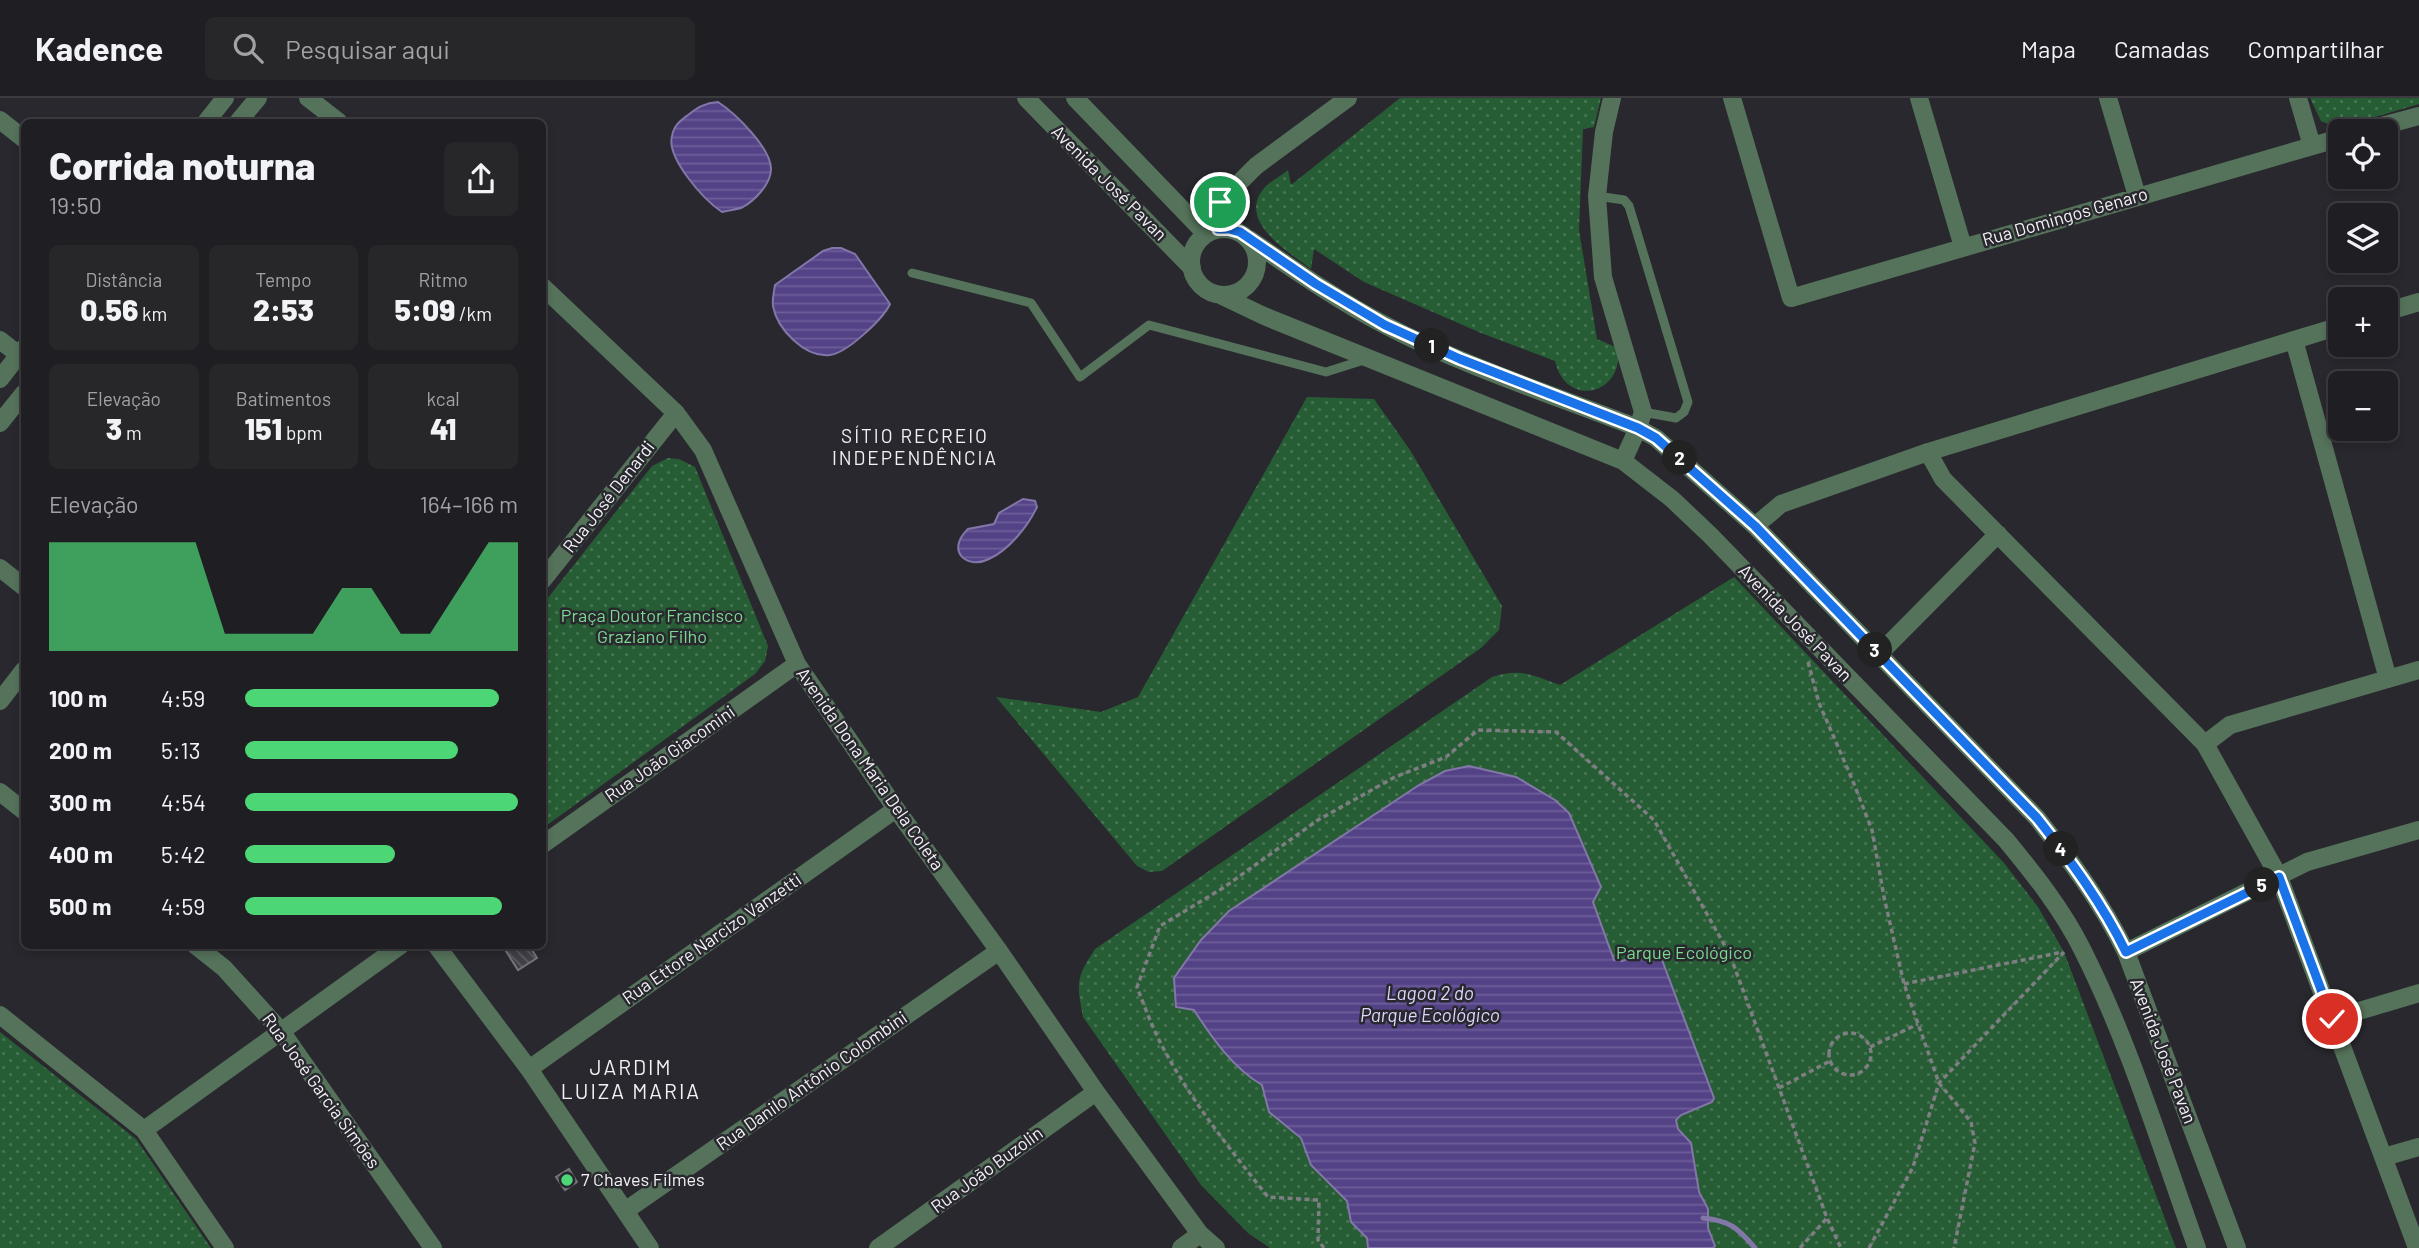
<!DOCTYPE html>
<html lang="pt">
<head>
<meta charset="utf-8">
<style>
  :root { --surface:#1f1e22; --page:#27272a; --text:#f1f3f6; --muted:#a1a2a5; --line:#3c3c40; --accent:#4dd676 }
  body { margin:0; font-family:Barlow,sans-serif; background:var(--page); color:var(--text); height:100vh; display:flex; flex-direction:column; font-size:26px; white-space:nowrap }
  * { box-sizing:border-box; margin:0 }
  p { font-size:23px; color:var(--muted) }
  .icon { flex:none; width:38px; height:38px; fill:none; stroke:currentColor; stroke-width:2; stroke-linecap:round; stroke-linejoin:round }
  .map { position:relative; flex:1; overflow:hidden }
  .panel { position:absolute; left:21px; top:21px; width:525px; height:830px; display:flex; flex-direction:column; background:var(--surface); border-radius:10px; box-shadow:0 4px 10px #0003,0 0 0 2px var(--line) }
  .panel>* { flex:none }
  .fabs { position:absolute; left:2328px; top:21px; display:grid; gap:14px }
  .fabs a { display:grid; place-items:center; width:70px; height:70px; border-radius:10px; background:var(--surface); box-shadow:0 4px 10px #0003,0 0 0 2px var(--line); font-size:35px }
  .pin { position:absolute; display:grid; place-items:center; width:60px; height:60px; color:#fff; margin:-30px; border:4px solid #fff; border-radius:50%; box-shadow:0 2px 7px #0007 }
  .km { position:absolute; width:35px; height:35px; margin:-18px; border-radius:50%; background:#222; color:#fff; font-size:19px; line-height:35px; text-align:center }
  .round { display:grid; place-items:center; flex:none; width:74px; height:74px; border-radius:10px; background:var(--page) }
  .summary { display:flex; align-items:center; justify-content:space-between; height:119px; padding:0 28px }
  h1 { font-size:38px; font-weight:800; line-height:52px }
  .stats { display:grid; grid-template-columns:repeat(3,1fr); gap:10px; height:119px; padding:7px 28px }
  .stats div { display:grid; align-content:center; border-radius:10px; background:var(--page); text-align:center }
  .stats b { font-size:30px; font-weight:800 }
  .stats small { font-size:19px; font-weight:400 }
  .stats p { font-size:19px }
  .chart { height:196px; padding:14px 28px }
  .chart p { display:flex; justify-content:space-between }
  .chart svg { width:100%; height:126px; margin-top:7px; fill:var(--accent); opacity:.7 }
  ul { padding:0 28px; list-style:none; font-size:23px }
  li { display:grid; grid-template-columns:112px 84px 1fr; align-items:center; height:52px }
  li i { height:18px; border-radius:9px; background:var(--accent) }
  header { display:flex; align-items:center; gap:42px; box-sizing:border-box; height:98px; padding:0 35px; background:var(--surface); border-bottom:2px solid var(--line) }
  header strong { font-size:33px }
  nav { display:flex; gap:38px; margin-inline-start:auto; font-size:24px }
  .search { width:490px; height:63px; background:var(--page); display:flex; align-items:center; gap:18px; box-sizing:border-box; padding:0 24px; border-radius:10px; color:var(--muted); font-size:26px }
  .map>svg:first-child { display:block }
</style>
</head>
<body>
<header>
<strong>Kadence</strong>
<div class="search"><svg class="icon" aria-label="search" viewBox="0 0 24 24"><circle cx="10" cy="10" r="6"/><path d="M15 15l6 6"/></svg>Pesquisar aqui</div>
<nav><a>Mapa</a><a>Camadas</a><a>Compartilhar</a></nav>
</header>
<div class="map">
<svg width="2419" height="1150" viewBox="0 0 2419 1150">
  <defs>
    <pattern id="green-dots" width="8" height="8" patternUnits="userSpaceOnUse" patternTransform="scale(1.75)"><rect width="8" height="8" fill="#275d35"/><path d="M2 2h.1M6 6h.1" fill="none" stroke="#477553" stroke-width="1.8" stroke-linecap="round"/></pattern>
    <pattern id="water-rules" width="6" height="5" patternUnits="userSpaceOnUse" patternTransform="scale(1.75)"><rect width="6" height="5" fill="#544287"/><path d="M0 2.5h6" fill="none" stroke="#6d5e99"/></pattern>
    <pattern id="building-back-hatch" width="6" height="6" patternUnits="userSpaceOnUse" patternTransform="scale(1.75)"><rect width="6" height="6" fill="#414047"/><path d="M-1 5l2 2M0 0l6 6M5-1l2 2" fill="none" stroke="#5d5c62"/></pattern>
  </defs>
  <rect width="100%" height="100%" fill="#29282e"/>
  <!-- green -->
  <path fill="url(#green-dots)" d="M1400,0H1601L1594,29L1583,31L1579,132L1597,241L1618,250C1624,297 1566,311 1555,263L1481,235L1364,184L1314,151L1311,171C1289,154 1235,123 1265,89C1271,83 1281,78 1288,72L1291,87Z
    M2310,0H2419V6L2338,30L2321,23Z
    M1307,299L1374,301L1410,352L1502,508L1499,532L1481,550L1162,773L1149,774L1137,768L996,599L1101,614L1138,599Z
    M668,360L679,361L695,369L768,548L765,563L755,576L543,730V506L652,368Z
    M1734,479L2004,765L2038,809L2064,854L2176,1150H1270L1248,1135L1201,1087L1083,919C1077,886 1075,881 1095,851L1492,579C1521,570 1532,577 1560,587Z
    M0,934L136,1041L211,1150H0Z"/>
  <!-- water -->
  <path fill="url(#water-rules)" stroke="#8376a8" stroke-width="2" d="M718,4C735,15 771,50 771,71C771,86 755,102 743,109C737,112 728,112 722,114C704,102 666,60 672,38C674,27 680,23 688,17C698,9 705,5 718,4Z
    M832,150H841L855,156L890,206C883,221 847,255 830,257C805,260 777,231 773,208C772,201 774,194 775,187L823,153Z
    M1023,401L1035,403L1037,409C1028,428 1009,452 989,461C967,472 945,453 968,431L994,426L999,415Z
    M1469,668L1516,679L1555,702L1569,715L1601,789L1593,804L1614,862L1622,863L1654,852L1659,854L1714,1000L1712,1004L1681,1017L1676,1022L1678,1031L1691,1045L1699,1094L1708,1111V1130L1715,1148L1713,1150H1368L1367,1140L1351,1124L1347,1103L1311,1067L1301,1040L1269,1014L1262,987C1233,970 1212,940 1194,912L1176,909L1174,880L1201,842L1229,813L1419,687L1445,673Z"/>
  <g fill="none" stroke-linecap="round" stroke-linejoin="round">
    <!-- stream -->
    <path stroke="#8376a8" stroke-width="5" d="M1703,1120C1730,1123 1737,1129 1755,1150"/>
  </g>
  <!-- building -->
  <path fill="url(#building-back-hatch)" stroke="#74737a" stroke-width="2" d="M502,847H529L537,860L518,872Z
    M569,1071L577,1084L565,1092L556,1079Z"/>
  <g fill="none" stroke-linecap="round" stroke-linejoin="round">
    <!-- path -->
    <path stroke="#7f7e83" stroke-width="3.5" stroke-dasharray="5 3.5" stroke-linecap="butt" d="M1808,564L1819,605L1852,681L1872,732L1884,799L1904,886L1939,985L1971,1024L1975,1045L1954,1150
      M1904,886L2063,854
      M1829 956a21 21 0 1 1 42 0a21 21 0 1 1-42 0Z
      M1870,949L1918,926
      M1779,990L1830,963
      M1324,1150L1318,1142L1319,1102L1268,1099C1229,1050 1189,1000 1160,944C1151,926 1144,907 1137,889L1160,828L1223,790L1318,722L1395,679L1446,659L1478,632L1556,634L1654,722L1730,857L1827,1120L1841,1150
      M1800,1150L1827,1120
      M1869,1150L1913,1069L1939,985L2064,854"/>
    <!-- service -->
    <path stroke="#55725a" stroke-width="9" d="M1597,98L1624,102L1629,108L1688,304L1684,314L1676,320L1643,314
      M912,175L1031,205L1080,279L1149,227L1326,274L1367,261"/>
    <!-- minor -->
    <path stroke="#55725a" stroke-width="18" d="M308,0L339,24
      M1732,0L1791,200L2340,40
      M1919,0L1963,149
      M2108,0L2137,98
      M2298,0L2312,48
      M0,22L24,41
      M2363,33L2419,18
      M542,188L676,315L703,352L797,566L896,711L999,853L1096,994L1200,1136L1216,1150
      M2385,214L2419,204
      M0,242L19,257
      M2294,242L2388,581
      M1928,354L1943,381L2205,646L2279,779L2417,1150
      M1755,428L1781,406L1928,354L2340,228
      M0,470L24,489
      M542,483L676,315
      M1879,556L1998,436
      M0,603L24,572
      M2205,646L2230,627L2419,572
      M0,694L24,713
      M542,747L797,566
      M195,847L224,870L281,933L433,1150
      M436,847L529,971L650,1150
      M2126,854L2307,764L2419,732
      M0,917L144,1032L225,1150
      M2332,921L2419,895
      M529,971L896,711
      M144,1032L401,847
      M2384,1059L2419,1049
      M625,1113L999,853
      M878,1150L1096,994
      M1181,1150L1200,1136"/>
    <!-- tertiary -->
    <path stroke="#55725a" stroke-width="18" d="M1026,0L1192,170
      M1075,0L1206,136
      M1612,0L1604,34L1597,98L1603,179L1643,314L1638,330L1623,363
      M206,24L225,0
      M238,24L258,0
      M1191 164a33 33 0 1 1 66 0a33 33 0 1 1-66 0Z
      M1218,131L1220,104L1256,68L1348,0
      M1249,141C1293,171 1337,202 1385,227C1463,268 1556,298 1638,330L1656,340L1755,428L2037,720C2071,763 2102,805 2126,854L2237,1150
      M1220,197L1264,218L1623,363L1672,401L1710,437L2006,742C2034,776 2062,811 2082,851C2130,946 2161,1050 2197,1150
      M0,281L24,250
      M0,325L24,295"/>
  </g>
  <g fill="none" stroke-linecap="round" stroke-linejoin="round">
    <!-- route casing -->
    <g stroke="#fff" stroke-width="14">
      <path id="route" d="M1220,104L1218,131H1229L1240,134L1316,186L1385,227L1460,261L1638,330L1656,340L1755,428L2037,720C2071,763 2102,805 2126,854L2279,779L2332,921"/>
    </g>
    <!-- route -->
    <use href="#route" stroke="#1a73e8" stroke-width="9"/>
  </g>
  <!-- markers -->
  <circle fill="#4dd676" stroke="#29282e" stroke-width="2.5" cx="567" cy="1082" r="7"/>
  <g text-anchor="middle" stroke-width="5" stroke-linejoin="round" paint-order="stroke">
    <!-- street labels -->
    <g font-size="18" fill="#f2f1f5" stroke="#29282e">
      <text transform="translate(1109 85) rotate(45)" y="6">Avenida José Pavan</text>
      <text transform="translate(2065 119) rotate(-16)" y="6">Rua Domingos Genaro</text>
      <text transform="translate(609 399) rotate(-52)" y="6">Rua José Denardi</text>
      <text transform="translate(1795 525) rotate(46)" y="6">Avenida José Pavan</text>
      <text transform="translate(670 656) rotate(-35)" y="6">Rua João Giacomini</text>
      <text transform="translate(870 671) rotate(55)" y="6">Avenida Dona Maria Dela Coleta</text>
      <text transform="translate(712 841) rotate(-35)" y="6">Rua Ettore Narcizo Vanzetti</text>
      <text transform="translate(2163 953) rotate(69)" y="6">Avenida José Pavan</text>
      <text transform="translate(812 983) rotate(-35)" y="6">Rua Danilo Antônio Colombini</text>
      <text transform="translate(321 993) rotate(54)" y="6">Rua José Garcia Simões</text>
      <text transform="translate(987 1072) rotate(-36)" y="6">Rua João Buzolin</text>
    </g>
    <!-- park labels -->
    <g font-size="18" fill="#79db90" stroke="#29282e">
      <text x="652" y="524">Praça Doutor Francisco<tspan x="652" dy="21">Graziano Filho</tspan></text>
      <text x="1684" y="861">Parque Ecológico</text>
    </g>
    <!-- poi labels -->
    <g font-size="18" fill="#f2f1f5" stroke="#29282e" text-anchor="start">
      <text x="581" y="1088">7 Chaves Filmes</text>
    </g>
    <!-- neighbourhood labels -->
    <g font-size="19" letter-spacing="2" fill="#f2f1f5" stroke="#29282e">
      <text x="915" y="345">SÍTIO RECREIO<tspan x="915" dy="22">INDEPENDÊNCIA</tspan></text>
    </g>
    <!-- water labels -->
    <g font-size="19" font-style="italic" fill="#dcd5fd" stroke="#29282e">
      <text x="1430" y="902">Lagoa 2 do<tspan x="1430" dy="22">Parque Ecológico</tspan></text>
    </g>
    <!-- quarter labels -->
    <g font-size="21" letter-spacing="2" fill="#f2f1f5" stroke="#29282e">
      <text x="631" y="977">JARDIM<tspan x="631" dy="24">LUIZA MARIA</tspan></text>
    </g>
  </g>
</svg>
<div class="fabs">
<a><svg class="icon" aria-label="locate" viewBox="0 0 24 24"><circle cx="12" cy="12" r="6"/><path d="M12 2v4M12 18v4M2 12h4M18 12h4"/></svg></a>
<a><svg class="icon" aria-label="layers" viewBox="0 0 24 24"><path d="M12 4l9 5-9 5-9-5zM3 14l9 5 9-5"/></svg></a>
<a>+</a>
<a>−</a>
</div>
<div class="pin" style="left:1220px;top:104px;background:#1e9e55"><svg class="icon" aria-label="arrive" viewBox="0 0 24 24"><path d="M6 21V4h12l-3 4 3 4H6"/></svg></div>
<div class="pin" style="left:2332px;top:921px;background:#d93025"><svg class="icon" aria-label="check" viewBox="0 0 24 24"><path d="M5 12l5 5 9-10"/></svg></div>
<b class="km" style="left:1432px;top:248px">1</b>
<b class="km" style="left:1680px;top:360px">2</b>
<b class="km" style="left:1875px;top:552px">3</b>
<b class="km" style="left:2061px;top:751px">4</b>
<b class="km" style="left:2262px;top:787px">5</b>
<section class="panel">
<div class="summary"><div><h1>Corrida noturna</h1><p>19:50</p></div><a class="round"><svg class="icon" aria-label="share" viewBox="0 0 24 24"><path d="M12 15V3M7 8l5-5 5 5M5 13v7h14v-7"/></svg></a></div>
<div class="stats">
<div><p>Distância</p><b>0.56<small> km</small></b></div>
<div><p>Tempo</p><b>2:53</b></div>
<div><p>Ritmo</p><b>5:09<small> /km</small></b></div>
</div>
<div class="stats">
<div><p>Elevação</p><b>3<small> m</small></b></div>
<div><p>Batimentos</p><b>151<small> bpm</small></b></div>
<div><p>kcal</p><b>41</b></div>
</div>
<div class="chart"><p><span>Elevação</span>164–166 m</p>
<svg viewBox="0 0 160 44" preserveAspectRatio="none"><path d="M0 44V6L10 6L20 6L30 6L40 6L50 6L60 38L70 38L80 38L90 38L100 22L110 22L120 38L130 38L140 22L150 6L160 6V44z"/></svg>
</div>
<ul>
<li><b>100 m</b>4:59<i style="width:93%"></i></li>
<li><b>200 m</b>5:13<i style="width:78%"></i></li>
<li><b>300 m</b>4:54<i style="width:100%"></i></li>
<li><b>400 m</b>5:42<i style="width:55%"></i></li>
<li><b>500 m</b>4:59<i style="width:94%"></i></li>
</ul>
</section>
</div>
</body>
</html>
